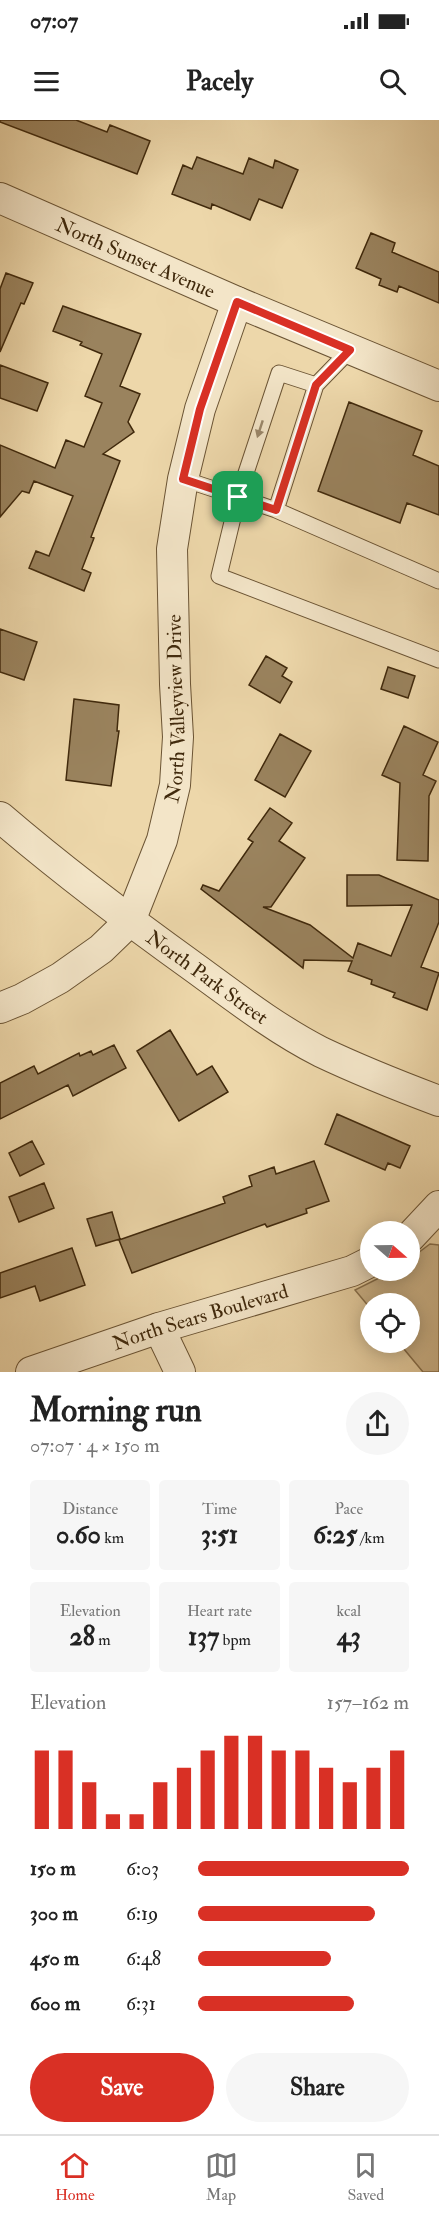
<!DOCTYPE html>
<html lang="en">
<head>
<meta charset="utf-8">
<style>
  :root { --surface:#fff; --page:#f6f6f6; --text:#222; --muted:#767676; --line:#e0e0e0; --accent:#d93025 }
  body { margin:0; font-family:"IM FELL Double Pica",serif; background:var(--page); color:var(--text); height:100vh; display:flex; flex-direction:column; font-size:22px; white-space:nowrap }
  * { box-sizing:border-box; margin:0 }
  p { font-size:20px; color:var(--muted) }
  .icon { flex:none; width:33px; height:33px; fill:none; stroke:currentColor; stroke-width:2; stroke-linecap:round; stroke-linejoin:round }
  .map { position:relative; height:1252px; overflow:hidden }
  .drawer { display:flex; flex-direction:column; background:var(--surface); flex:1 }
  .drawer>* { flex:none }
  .needle { width:39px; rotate:110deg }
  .controls { position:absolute; left:360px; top:1101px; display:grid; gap:12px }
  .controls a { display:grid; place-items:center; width:60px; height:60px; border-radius:50%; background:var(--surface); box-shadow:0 3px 15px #0003; font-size:30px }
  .pin { position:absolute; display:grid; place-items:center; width:51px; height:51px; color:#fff; margin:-26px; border-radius:12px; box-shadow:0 3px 9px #0006 }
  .round { display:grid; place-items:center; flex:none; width:63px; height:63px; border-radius:32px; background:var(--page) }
  .overview { display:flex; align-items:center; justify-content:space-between; height:102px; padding:0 30px }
  h1 { font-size:33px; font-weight:800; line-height:45px }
  .metrics { display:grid; grid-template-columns:repeat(3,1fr); gap:9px; height:102px; padding:6px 30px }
  .metrics div { display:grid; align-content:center; border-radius:6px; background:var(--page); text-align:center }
  .metrics b { font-size:26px; font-weight:800 }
  .metrics small { font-size:16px; font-weight:400 }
  .metrics p { font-size:16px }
  .chart { height:168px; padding:12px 30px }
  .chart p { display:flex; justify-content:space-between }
  .chart svg { width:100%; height:108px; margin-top:6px; stroke:var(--accent); stroke-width:6 }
  .button { display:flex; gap:12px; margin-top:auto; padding:12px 30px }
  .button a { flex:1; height:69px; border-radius:36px; background:var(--accent); color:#fff; font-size:24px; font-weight:800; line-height:69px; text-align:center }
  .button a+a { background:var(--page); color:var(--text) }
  ul { padding:0 30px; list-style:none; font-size:20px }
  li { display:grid; grid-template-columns:96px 72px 1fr; align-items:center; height:45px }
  li i { height:15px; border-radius:8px; background:var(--accent) }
  .status { display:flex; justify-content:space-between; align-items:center; height:42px; padding:0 30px; background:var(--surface); direction:ltr }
  .status svg { height:16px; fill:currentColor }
  header { display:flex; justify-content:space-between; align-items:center; height:78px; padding:0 30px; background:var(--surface); font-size:27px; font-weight:800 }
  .dock { display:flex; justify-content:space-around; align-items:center; height:84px; border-top:2px solid var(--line); background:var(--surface); font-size:16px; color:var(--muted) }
  .dock a { display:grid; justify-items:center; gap:3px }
  .dock .selected { color:var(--accent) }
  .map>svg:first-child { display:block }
</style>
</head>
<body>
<div class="status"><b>07:07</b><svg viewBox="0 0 49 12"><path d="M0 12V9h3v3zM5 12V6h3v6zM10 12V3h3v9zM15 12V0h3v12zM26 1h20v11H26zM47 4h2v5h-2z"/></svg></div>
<header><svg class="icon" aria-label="menu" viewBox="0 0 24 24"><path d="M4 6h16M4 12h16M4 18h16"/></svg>Pacely<svg class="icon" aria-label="search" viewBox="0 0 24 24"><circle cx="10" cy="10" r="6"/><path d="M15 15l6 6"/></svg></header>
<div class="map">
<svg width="439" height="1252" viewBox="0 0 439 1252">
  <rect width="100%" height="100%" fill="#edd7aa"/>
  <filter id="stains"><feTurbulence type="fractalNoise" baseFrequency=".00333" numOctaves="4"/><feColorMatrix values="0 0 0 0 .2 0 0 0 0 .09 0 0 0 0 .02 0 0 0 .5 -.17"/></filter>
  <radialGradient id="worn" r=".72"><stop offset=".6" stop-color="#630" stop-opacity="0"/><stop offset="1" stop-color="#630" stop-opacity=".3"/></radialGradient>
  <!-- green -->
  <path fill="#d0b98f" stroke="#88714e" stroke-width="1.5" d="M430,1124L439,1125V1252H423L399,1223L410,1222V1184H370V1188L355,1170L393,1151L410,1150V1139Z"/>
  <!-- building -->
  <path fill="#9a835e" stroke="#40290c" stroke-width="1.5" d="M0,0H76L107,12L110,5L150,21L137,54L0,2Z
    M197,37L243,54L249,38L273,48L275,40L298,50L282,88L259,79L250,100L212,84L211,89L172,74L183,45L192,49Z
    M371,113L395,123L392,132L439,152V183L399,166L397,172L379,165L381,159L356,148Z
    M6,153L33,163L24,184L21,183L0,232V169Z
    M63,186L141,214L120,266L140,274L128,302L134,312L103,334L120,341L91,417L94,418L82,449L91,453L84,471L29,448L36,431L49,436L73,376L34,361L29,373L22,371L0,397V325L55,348L66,320L84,327L102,283L85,276L102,234L80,225L82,222L53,211Z
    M0,245L48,263L37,291L0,278Z
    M349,282L422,311L413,335L439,346V395L407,383L400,403L318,371Z
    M0,509L37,522L24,560L0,552Z
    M266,536L287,548L282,556L292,562L280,583L249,565Z
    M388,547L415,556L408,578L381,569Z
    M74,579L119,585L117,611H119L111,666L66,660Z
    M404,606L438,622L423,655L436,661L429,676L428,741L397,740L400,663L382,655Z
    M280,614L311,631L285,677L255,660Z
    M270,688L292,703L279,721L305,738L271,787H263L310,805L353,838L358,823L391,836L412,785L347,786V755H379L439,780V802L421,847L439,853L427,890L393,877L395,873L371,864L372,860L348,851L352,841L304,840L303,848L201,769L203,765L219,771L253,722L248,719Z
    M170,910L197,955L212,946L228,972L179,1001L137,931Z
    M114,925L126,948L73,976L68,965L0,999V963L34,946L38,954L79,933L80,936L91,931L93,935Z
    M337,994L410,1026L400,1048L388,1043L385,1050L325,1024Z
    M32,1021L44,1044L20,1056L9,1033Z
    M314,1041L329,1081L306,1089L307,1093L267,1107L265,1104L132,1153L119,1120L225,1083L223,1077L252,1066L249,1056L274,1047L276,1054Z
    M44,1063L54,1088L19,1102L9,1077Z
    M112,1092L120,1119L96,1126L87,1099Z
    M72,1128L85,1165L40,1181L35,1166L0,1178V1153Z"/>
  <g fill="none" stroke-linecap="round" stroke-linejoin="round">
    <!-- lane casing -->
    <g stroke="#6b5434" stroke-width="17">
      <path id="lane" d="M183,359L238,377L279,253L316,265L350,230
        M276,390L316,265
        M439,461L276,390L238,377L219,456L439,540"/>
    </g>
    <!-- street casing -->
    <g stroke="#6b5434" stroke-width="32">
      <g id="street">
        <path id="s1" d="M0,78L237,182L439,266"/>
        <path id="s2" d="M0,697C63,751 128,800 195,848C236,878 276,909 321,932C359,950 399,966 439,981"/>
        <path id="s3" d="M0,888L22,879L60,858L101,829L130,801L162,720L175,665L178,617L175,564L172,429L183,359L200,289L237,182"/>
        <path d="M410,1117L439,1086"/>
        <path d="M159,1208L180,1252"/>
        <path id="s4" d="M31,1252L159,1208L352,1151L370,1142"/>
      </g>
    </g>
    <!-- lane -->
    <use href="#lane" stroke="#f3e5c8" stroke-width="15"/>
    <!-- street -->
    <use href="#street" stroke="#f3e5c8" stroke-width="30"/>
  </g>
  <!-- one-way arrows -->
  <defs><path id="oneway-solid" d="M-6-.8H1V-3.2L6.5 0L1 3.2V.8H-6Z" transform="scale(1.5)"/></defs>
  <use fill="#9a876a" href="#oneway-solid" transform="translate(260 309) rotate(108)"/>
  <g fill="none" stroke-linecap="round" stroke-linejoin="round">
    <!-- route casing -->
    <g stroke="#fff" stroke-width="12">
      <path id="route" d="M237,182L350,230L316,265L276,390L183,359L200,289Z"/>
    </g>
    <!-- route -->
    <use href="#route" stroke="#d93025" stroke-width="8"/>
  </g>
  <g text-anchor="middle" stroke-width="4.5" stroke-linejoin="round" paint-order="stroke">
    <!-- street labels -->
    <g font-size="20" fill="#40290c" stroke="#f3e5c8">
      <text dy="7" stroke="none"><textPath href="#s1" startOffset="148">North Sunset Avenue</textPath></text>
      <text dy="7" stroke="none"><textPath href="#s3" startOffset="378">North Valleyview Drive</textPath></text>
      <text dy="7" stroke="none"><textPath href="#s2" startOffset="262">North Park Street</textPath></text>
      <text dy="7" stroke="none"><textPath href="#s4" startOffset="178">North Sears Boulevard</textPath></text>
    </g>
  </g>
  <rect width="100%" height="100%" filter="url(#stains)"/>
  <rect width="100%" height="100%" fill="url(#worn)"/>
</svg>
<div class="controls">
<a><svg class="needle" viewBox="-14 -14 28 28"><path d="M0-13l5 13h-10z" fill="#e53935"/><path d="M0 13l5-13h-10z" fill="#767676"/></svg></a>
<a><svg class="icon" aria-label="locate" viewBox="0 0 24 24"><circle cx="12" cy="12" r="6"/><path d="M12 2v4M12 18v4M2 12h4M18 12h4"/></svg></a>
</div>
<div class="pin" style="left:238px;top:377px;background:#1e9e55"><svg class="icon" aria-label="arrive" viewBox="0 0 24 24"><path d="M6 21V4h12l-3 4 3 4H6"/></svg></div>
</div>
<section class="drawer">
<div class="overview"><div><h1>Morning run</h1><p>07:07 · 4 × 150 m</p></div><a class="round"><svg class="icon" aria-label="share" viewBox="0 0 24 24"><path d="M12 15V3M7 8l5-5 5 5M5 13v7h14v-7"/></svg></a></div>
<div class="metrics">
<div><p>Distance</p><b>0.60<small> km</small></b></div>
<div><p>Time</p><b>3:51</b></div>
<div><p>Pace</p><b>6:25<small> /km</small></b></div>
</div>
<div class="metrics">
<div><p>Elevation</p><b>28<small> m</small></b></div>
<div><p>Heart rate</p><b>137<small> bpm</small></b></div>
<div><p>kcal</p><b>43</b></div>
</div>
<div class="chart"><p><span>Elevation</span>157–162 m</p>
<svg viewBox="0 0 160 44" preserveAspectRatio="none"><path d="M5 44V12M15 44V12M25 44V25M35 44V38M45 44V38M55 44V25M65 44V19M75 44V12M85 44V6M95 44V6M105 44V12M115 44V12M125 44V19M135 44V25M145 44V19M155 44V12"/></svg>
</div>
<ul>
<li><b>150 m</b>6:03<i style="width:100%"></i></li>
<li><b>300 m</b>6:19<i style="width:84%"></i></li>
<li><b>450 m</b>6:48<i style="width:63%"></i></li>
<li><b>600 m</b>6:31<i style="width:74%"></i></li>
</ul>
<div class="button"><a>Save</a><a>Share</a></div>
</section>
<nav class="dock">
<a class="selected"><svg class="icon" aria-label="home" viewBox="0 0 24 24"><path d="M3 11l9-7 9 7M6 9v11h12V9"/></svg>Home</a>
<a><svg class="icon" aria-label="map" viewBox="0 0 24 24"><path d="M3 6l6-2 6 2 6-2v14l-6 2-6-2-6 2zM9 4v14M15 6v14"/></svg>Map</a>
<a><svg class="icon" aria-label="saved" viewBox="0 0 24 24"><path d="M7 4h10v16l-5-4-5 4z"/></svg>Saved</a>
</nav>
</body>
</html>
